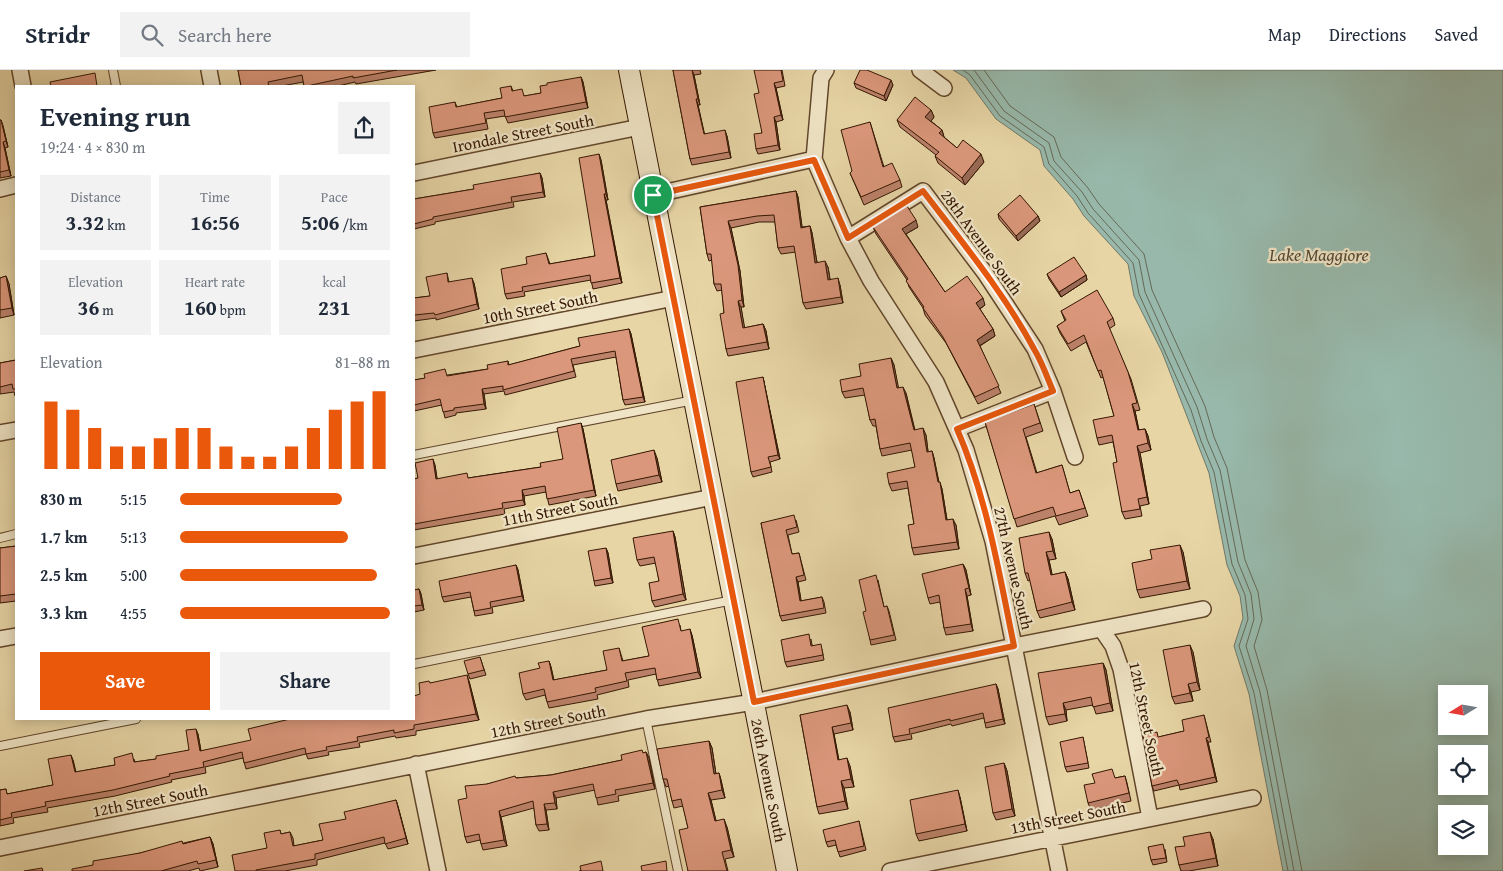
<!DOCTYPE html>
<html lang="en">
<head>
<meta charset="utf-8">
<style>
  :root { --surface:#fff; --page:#f2f2f3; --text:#1f2937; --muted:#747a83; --line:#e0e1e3; --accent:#ea580c }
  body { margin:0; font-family:"Gentium Book Plus",serif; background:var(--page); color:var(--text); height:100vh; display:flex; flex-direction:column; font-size:19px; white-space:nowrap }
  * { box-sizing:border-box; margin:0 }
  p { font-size:16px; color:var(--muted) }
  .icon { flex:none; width:28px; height:28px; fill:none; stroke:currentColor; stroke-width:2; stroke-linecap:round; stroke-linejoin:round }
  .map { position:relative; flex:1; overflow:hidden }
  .panel { position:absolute; left:15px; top:15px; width:400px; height:635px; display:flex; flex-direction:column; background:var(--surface); border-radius:0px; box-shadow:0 2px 12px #0003 }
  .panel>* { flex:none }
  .needle { width:32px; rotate:259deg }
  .fabs { position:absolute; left:1438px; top:615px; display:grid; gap:10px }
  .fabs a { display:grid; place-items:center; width:50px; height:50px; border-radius:0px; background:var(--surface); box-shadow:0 2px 12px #0003; font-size:25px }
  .pin { position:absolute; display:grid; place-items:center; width:42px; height:42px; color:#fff; margin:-21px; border:2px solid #fff; border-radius:50%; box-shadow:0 1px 5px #0007 }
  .round { display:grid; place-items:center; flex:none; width:52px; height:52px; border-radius:0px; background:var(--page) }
  .head { display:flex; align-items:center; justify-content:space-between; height:85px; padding:0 25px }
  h1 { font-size:28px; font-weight:700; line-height:38px }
  .stats { display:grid; grid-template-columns:repeat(3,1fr); gap:8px; height:85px; padding:5px 25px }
  .stats div { display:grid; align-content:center; border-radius:0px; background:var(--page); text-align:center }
  .stats b { font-size:21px; font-weight:700 }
  .stats small { font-size:14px; font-weight:400 }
  .stats p { font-size:14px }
  .chart { height:140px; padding:10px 25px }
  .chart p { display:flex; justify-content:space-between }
  .chart svg { width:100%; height:90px; margin-top:5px; stroke:var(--accent); stroke-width:6 }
  .cta { display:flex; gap:10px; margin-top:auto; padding:10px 25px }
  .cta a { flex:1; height:58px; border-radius:0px; background:var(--accent); color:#fff; font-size:20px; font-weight:700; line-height:58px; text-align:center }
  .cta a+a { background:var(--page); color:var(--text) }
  ul { padding:0 25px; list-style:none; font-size:16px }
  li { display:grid; grid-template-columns:80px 60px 1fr; align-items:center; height:38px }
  li i { height:12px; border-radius:6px; background:var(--accent) }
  header { display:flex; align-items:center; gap:30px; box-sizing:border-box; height:70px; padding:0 25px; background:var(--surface); border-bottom:1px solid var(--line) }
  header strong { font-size:24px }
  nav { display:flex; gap:28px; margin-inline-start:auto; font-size:18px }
  .search { width:350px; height:45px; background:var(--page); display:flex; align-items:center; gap:12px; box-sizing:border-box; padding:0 18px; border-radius:0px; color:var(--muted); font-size:19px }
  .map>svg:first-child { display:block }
</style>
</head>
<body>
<header>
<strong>Stridr</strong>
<div class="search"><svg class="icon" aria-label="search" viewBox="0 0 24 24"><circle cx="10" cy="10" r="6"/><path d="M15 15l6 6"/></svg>Search here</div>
<nav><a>Map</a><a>Directions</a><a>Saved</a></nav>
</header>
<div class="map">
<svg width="1503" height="801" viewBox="0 0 1503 801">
  <rect width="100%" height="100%" fill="#e7d5a6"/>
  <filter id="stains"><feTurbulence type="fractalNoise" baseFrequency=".004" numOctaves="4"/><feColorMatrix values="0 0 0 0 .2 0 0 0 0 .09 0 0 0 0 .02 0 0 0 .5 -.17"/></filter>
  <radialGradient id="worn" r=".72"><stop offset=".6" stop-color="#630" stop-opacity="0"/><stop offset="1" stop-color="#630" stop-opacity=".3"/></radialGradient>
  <!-- water -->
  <path fill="#97b8aa" stroke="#707867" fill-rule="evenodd" d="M953,0H1503V801H1283L1249,624L1234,576L1243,548L1240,526L1227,495L1209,403L1162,282L1134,226L1128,194L1084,146L1073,129L1044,96L1040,80L996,49L966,8ZM1446,624H1479V656H1446ZM1446,684H1479V716H1446ZM1446,744H1479V776H1446Z"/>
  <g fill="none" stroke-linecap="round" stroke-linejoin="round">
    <!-- shore -->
    <path stroke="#666856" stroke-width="1" d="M963,0L970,5L1000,46L1044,77L1049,94L1077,126L1088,143L1133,193L1139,224L1191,340L1201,371L1214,402L1232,494L1245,525L1248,549L1239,576L1254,623L1288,801
      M974,0L1004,41L1049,73L1054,91L1082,122L1093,139L1139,190L1145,222L1197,337L1207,369L1220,400L1238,492L1251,524L1254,549L1246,576L1260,622L1294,801
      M984,0L1010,36L1054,67L1061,87L1088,118L1099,134L1144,184L1152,220L1205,336L1214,367L1227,398L1245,490L1258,522L1262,550L1254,576L1267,620L1302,801"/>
    <!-- lane casing -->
    <g stroke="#62462b" stroke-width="10">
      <path id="lane" d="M113,0L116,16
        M414,385L694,330
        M0,468L16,464
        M414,594L733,530
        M646,649L678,801
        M0,676L136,649"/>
    </g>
    <!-- street casing -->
    <g stroke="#62462b" stroke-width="18">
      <path id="street" d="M20,0L23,16
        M209,0L212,16
        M826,0L821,8L814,89L848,168L871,211L936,312L966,380L993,471L1059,801
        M920,0L944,18
        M414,103L640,57
        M0,119L16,115
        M653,125L814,89
        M848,168L923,121L985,203L1035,279L1053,321L1075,387
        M414,280L674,228
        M957,359L1053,321
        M0,363L16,360
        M414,486L713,427
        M1102,560L1113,576L1121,599L1150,748
        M0,569L16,566
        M416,694L438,801
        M0,778L646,649L754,632L1014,576L1203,539
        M890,801L1253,728"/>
    </g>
    <!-- secondary casing -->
    <g stroke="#351702" stroke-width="22">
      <g id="secondary">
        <path id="s1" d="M629,0L787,801"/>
      </g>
    </g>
    <!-- lane -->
    <use href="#lane" stroke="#efe4c5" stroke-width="8"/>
    <!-- street -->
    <use href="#street" stroke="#efe4c5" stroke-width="15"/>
    <!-- secondary -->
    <use href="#secondary" stroke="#efe4c5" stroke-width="20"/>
  </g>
  <!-- wall -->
  <path fill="#bc826a" stroke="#351702" d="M238,0H436L356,14L355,12L338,16H304L303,12L282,16H241Z
    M673,0H700L701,4L694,5L700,35H698L704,64L727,66L731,88L692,95L690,89Z
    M782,0L785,16L776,18L783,50L776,52L780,80L758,84L756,79L762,63L759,23Z
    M581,7L583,12L588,38L508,53L505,46L486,49L488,59L435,68L433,63L455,32L457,37L502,28L511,16L513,21L525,26L541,23Z
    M854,13L893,15L886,31L856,18Z
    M931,40L934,47L931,51L942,60L944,67L957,78L984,92L965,115L938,93L935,86L936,85L900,57L897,50Z
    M0,50H1L3,56L8,77L5,78L11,106L0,108Z
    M870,52L884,97L900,110L902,117L864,135L850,103L852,101Z
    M599,84L601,90L608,130H606L622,213L593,219L591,210L524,222L525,226L507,229L505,224L527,194L546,183L550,194L595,186Z
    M540,103L542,108L545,127L513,132L514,137L435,152V154L414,159V129L474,119Z
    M796,121L798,127L802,157L810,156L812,163L817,192L828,197L830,209L840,215L843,233L806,239L803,233L796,182L781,184L778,178L775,152H759L731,158L740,201L744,237H741L744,258L763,254L766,261L769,279L728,286L726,279L724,243L722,220L717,221L714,214L712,190L709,191L707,184L700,137Z
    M998,144L1038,146L1040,151L1018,171L999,149Z
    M873,157H918L906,164L945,222L985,235L980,239L993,259L995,266L980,276L1001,323L978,334L946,273L925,245L923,238L909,217L907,210L876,164Z
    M447,203L449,212L474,213L479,239L436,250V248L414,251V228L430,226Z
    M1047,204L1086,205L1087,210L1061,227L1049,209Z
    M6,206L9,214L14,245L0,248V208Z
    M1061,241L1113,248L1115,255L1109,259L1131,309L1140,340L1135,341L1139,360L1145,359L1148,366L1151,380L1140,383L1149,434L1140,436L1142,446L1125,449L1122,442L1117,392L1113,372L1099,375L1097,368L1114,346L1103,307L1101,308L1086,272L1071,281L1060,263L1057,256L1065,251Z
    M629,259L631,264L645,332L625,335L623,330L616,287L573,295L576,307L505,325L504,321L484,324L486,339L456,343V345L445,348L442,335L414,341V310L488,299L508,291L509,295L580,276Z
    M891,288L894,295L898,318L906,323L915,360L926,365L928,382L932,381L934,388L939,412L942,419L947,450L956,455L959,479L914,485L912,478L914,454L908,418L892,421L889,414L915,397L912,380L882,386L880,379L876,356H873L870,350L865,325L845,328L842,322L861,306Z
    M16,290V326H15L14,322L0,324V293Z
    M763,307L764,312L780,389L770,392L772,402L753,407L751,402Z
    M1034,334L1043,361L1026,367L1037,403L1062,395L1070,423L1079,420L1088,446L1059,455L1055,446L1017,457L985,352Z
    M581,353L583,359L596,426L549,435L546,422L524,426L525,435L504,439L505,444L414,460V409L418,408L435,395L437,409L468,408L541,397L563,389Z
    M657,388L662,412L618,421L616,414Z
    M796,450L799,462L788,465L792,484L799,483L806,510L798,512L801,531L822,527L824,532L826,543L782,551L780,546L761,453Z
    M673,461L675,467L686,530L655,537L652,531L659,511L656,493L640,496L637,490Z
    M1052,469L1056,489L1049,490L1052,505L1065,502L1068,509L1075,540L1040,548L1037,541L1030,510L1028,511L1025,503Z
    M16,476V531L0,533V478Z
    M606,478L608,483L613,513L595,516L594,511Z
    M1183,482L1190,519L1140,528L1137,520L1152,489Z
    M963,494L966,500L971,525L967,526L973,561L946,565L944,558L940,532L930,534L928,528Z
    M516,495L518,500L524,531L492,537L493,543L475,546L471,527L444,532L442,527Z
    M878,510L884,537L887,536L889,541L896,570L871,575L870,570L866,541Z
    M419,519L421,524L424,540L414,542V520Z
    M680,555L681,561L692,565L701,608L659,616L656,604L628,610L629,617L597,625L598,629L549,638L545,625L526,630L523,624L540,598L549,591L551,597L554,610L607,600L619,578L623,591L649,586Z
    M811,569L812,575L822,579L824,590L787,597L785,592Z
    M1193,582L1200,620L1191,622L1193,631L1175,634L1172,627Z
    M480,587L486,605L470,609L468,604Z
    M1103,593L1106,600L1113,641L1096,644L1093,635L1066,640L1067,651L1049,655L1046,647Z
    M469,611L479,650L416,661V665L396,668L395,666L359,673L360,677L328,682L329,685L308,689L306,684L246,699L243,688L205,697L206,703L171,710L172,712L115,726L47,738L48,742L13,748L14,753L0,756V720L6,719L7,724L53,715L73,690L76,702L115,695L134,689L135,692L156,689L189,680L198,664L201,681L414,649L420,624L430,613Z
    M996,614L998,619L1005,654L986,658L984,648L952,656L951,654L911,664L912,669L895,672L893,667Z
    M850,642L853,660L834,664L839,690L850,696L854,717L844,718L848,739L819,744L817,737L800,645Z
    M1204,645L1211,672H1208L1217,712L1180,720L1179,715L1154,721L1152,716L1159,667L1184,661Z
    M1083,667L1084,672L1089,698L1067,702L1065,697Z
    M709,671L712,678L716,704L719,703L721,710L725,728L711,730L716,751L727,757L734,787L725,789L728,801H688V758L683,736L674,738L672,731L669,716L666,717L663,709Z
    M646,682L649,688L655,719L618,726L619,731L598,735L595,720L556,728L557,739L546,740L549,760L539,761L536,755L534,738L501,747L507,776L483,780L480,770L467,773L465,767L467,728L487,714L516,708L551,705L622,690Z
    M1004,693L1007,701L1015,746L996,750L993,743Z
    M1125,706L1127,713L1131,731L1091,740L1088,733L1115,708Z
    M960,727L967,761L919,771L916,764Z
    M396,730L408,774L388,779L385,773L317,790V795L285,801H235L267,778L280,760L281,764L290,762L293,768L294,776L323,770L346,749Z
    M859,751L866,780L840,787L836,775L828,777L826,772Z
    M210,767L213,774L218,797L200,801L199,798L188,801H72L140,783Z
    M1213,769L1218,796L1189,801H1181L1179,795L1185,776Z
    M1165,779L1167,792L1153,795L1151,790Z"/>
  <!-- shaded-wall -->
  <path fill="#996a56" stroke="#351702" d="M692,0L694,5L700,35L698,29Z
    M581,7L583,12L588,38L586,32Z
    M891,10L893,15L886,31L884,26Z
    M774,13L776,18L783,50L781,45Z
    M696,29L698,35L706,70L704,64Z
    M931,40L934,47L928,55L925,47Z
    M774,47L776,52L780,80L778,75Z
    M1,50L3,56L8,77L6,71Z
    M725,60L727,66L731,88L729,82Z
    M942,60L944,67L941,71L939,63Z
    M3,72L5,78L11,106L9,100Z
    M599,84L601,90L608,130L606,124Z
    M981,84L984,92L965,115L962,108Z
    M540,103L542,108L545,127L543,122Z
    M796,121L798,127L803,164L801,158Z
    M604,124L606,130L622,213L620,208Z
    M1038,146L1040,151L1018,171L1016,166Z
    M916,150L918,157L904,165L902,159Z
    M728,151L731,158L740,201L744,237L742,230Z
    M810,156L812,163L818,199L815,193Z
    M825,191L828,197L831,216L828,210Z
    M1086,205L1087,210L1061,227L1059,222Z
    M6,206L9,214L14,245L12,238Z
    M472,208L474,213L479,239L477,234Z
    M838,208L840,215L843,233L841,227Z
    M983,228L985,235L978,240L976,233Z
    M738,231L741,237L746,265L743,258Z
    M763,254L766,261L769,279L767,272Z
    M629,259L631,264L645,332L643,327Z
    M993,259L995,266L979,276L977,270Z
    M891,288L894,295L900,325L897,318Z
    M763,307L764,312L780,389L778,385Z
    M903,317L906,323L916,367L914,360Z
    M482,319L484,324L486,339L484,334Z
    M1132,334L1135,341L1140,367L1138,360Z
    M581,353L583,359L596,426L594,420Z
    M923,358L926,365L929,389L927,382Z
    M1145,359L1148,366L1151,380L1148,373Z
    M1137,376L1140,383L1149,434L1147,427Z
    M654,380L657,388L662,412L659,405Z
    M932,381L934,388L940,419L938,412Z
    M433,389L435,395L438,414L436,409Z
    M940,412L942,419L948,456L946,450Z
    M522,420L524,426L525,435L523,430Z
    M953,449L956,455L959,479L957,472Z
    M673,461L675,467L686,530L683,524Z
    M1049,462L1052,469L1056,489L1053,481Z
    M1180,475L1183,482L1190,519L1187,511Z
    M606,478L608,483L613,513L611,508Z
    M1046,482L1049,490L1054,513L1051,505Z
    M963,494L966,500L971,525L969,518Z
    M516,495L518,500L524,531L522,526Z
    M1065,502L1068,509L1075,540L1072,532Z
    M796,507L798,512L802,536L800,531Z
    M419,519L421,524L424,540L422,535Z
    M965,519L967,526L973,561L971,554Z
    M690,559L692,565L701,608L698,602Z
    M1190,575L1193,582L1200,620L1197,612Z
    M549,591L551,597L555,616L553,610Z
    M1103,593L1106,600L1113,641L1110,633Z
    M467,605L469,611L479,650L476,644Z
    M996,614L998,619L1005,654L1003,649Z
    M1188,614L1191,622L1193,631L1190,623Z
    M1063,633L1066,640L1067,651L1065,644Z
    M847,635L850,642L853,660L851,653Z
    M832,657L834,664L840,697L838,690Z
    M196,659L198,664L202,687L200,681Z
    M1206,668L1208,672L1217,712L1215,707Z
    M709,671L712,678L717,711L714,704Z
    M646,682L649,688L655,719L653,713Z
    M71,685L73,690L77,708L75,702Z
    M847,688L850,696L854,717L851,709Z
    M1004,693L1007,701L1015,746L1012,739Z
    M719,703L721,710L725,728L722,720Z
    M841,711L844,718L848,739L845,731Z
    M958,720L960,727L967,761L965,754Z
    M553,722L556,728L557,739L555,733Z
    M708,723L711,730L718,759L715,751Z
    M396,730L398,736L408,774L406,768Z
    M544,734L546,740L549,760L547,754Z
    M499,741L501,747L507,776L504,770Z
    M724,749L727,757L734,787L731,780Z
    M1210,762L1213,769L1218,796L1216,788Z
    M210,767L213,774L218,797L216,790Z"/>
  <!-- building -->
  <path fill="#db977b" stroke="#351702" d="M238,0H397L353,8V6L307,16H304L302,5L268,12L269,16H241Z
    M673,0H692L698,29H696L704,64L725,60L729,82L690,89Z
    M754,0H781L783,11L774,13L781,45L774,47L778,75L756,79L754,64L762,63L754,24L759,23Z
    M860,0H867L891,10L884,26L854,13Z
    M95,3L97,16H51L50,12Z
    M581,7L586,32L505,47L504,40L484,43L486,53L433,63L429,37L455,32L456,37L502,28L500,18L511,16L512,21L522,19L524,26L541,23L540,16L547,15V13Z
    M915,27L931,40L925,47L942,60L939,63L957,78L963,70L981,84L962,108L935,86L939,82L897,50Z
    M0,50H1L6,71L3,72L9,100L0,102Z
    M870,52L883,97L892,93L900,110L861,127L850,103L852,101L841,60Z
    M599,84L606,124H604L620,208L591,213L590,205L522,217L523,221L505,224L501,199L527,194L526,187L546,183L549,194L595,186L579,88Z
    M540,103L543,122L511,127L512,132L433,147V149L414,154V129L474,119L473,115Z
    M796,121L801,158L810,156L815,193L825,191L828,210L838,208L841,227L803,233L794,176L778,178L774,145L757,146L728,151L738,195L742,230L738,231L743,258L763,254L767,272L726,279L720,244L724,243L721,214H714L711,184H707L700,137Z
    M1020,125L1038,146L1016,166L998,144Z
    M907,136L916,150L902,159L945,222L967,206L983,228L976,233L993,259L977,270L999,316L975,327L943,267L923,238L924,237L906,211L908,209L873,157Z
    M1074,187L1086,205L1059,222L1047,204Z
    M447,203L448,212L472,208L477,234L435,245L434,243L414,245V228L430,226L426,207Z
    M6,206L12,238L0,240V208Z
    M1097,220L1113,248L1107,252L1128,302L1137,333L1132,334L1138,360L1145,359L1148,373L1137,376L1147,427L1138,429L1140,439L1122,442L1113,393L1117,392L1112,365L1097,368L1093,350L1114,346L1101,300L1098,301L1084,265L1068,274L1057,256L1066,250L1061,241Z
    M629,259L643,327L623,330L615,281L571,289L574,301L503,320V316L482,319L484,334L454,338V340L443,342L440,329L414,335V310L425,308L424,304L445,299L447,306L488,299L487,295L508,291V295L580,276L578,268Z
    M891,288L897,318L903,317L914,360L923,358L927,382L932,381L938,412H940L946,450L953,449L957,472L912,478L908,455L914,454L907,411L889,414L887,403L915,397L910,373L880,379L875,349L870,350L863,318L842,322L840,310L861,306L859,294Z
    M16,290V319H13L12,314L0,317V293Z
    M763,307L778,385L768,387L771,397L751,402L736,312Z
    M1034,334L1040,353L1023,359L1036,403L1062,395L1070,423L1079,420L1085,438L1056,446L1053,437L1014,449L985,352Z
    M581,353L594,420L547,429L545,416L522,420L523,430L502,433L503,438L414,454V409L418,408L415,393L433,389L436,409L467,403L468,408L541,397L540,393L563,389L557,358Z
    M654,380L659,405L616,414L611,390Z
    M794,445L797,457L786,460L792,484L799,483L804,505L796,507L800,531L822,527L824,538L780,546L761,453Z
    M673,461L683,524L652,531L649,513L659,511L654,487L637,490L633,468Z
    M1049,462L1053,481L1046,482L1051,505L1065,502L1072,532L1037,541L1028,503H1025L1019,468Z
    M1180,475L1187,511L1137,520L1132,493L1152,489L1150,480Z
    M16,476V524L0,526V478Z
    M606,478L611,508L594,511L588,481Z
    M963,494L969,518L965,519L971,554L944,558L939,525L928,528L922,504Z
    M516,495L522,526L490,532L491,538L474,541L470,522L442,527L439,511Z
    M876,505L884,537L887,536L894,565L870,570L863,542L866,541L859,510Z
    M419,519L422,535L414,536V520Z
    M678,549L681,561L690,559L698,602L657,610L655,598L625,603L627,611L595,618L596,622L547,632L544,619L523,624L519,603L540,598L538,593L549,591L553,610L607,600L603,581L619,578L622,591L649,586L642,557Z
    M809,564L811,576L821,574L823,585L785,592L781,570Z
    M1190,575L1197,612L1188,614L1190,623L1172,627L1163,580Z
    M480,587L484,600L468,604L464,591Z
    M1103,593L1110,633L1093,637L1091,627L1063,633L1065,644L1046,647L1038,603Z
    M467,605L476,644L414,655V659L394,663V660L357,667L358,671L326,677L327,680L306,684L305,678L244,693L242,682L203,692L204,697L169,704L170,706L113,720L45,732L46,736L11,743L12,747L0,750V720L6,719L7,724L53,715L48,689L71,685L75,702L115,695L114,688L132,683L134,692L156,689V686L189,680L186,660L196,659L200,681L251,670L248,659L290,649H414V626L420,624L419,613L429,611L430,613Z
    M996,614L1003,649L985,653L983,643L950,651V649L909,659L910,664L893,667L888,638Z
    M847,635L851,653L832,657L838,690L847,688L851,709L841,711L845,731L817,737L800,645Z
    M1204,645L1209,667L1206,668L1215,707L1179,715L1177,710L1152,716L1143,665L1157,662L1158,667L1184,661L1182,650Z
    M1083,667L1088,693L1065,697L1060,672Z
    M709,671L714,704L719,703L722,720L708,723L715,751L724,749L731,780L722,782L727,801H688L679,760L688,758L681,729L672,731L667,709H663L657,679Z
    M642,680L643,683L646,682L653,713L615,720L616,724L596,728L593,714L553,722L555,733L544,734L547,754L536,755L533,731L499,741L504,770L481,774L479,764L465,767L458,730L467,728L465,716L487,714L515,706L516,708L551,705L622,690L621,685Z
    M1004,693L1012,739L993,743L985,697Z
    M1112,699L1115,708L1125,706L1129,723L1088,733L1084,715L1095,713L1092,704Z
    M958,720L965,754L916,764L910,730Z
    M396,730L406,768L385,774L384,767L315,784V789L256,800V801H235L232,785L267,778L264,763L280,760L281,764L290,762L293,776L323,770L319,754L346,749L344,742Z
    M859,751L864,776L838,782L835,770L826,772L823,760Z
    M1210,762L1216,788L1179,795L1175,777L1185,776L1183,767Z
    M210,767L216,790L198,794L197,791L161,801H72V799L93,795V791L140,783L182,771L183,774Z
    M1163,774L1166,788L1151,790L1148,777Z
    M601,791L603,801H579H581L580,796Z
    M666,791L667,801H642L641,796Z
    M42,798L43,801H24Z"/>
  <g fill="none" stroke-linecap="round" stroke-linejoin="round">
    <!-- route casing -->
    <g stroke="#fff" stroke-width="10">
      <path id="route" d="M814,90L848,168L923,121C962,172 1004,223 1034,279C1042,292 1047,307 1053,321L957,359C987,428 999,503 1014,576L754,632L653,125Z"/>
    </g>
    <!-- route -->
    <use href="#route" stroke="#ea580c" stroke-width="6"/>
  </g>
  <g text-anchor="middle" stroke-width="4.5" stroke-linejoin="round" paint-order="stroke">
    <!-- street labels -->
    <g font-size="16" fill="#351702" stroke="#efe4c5">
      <text transform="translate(523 63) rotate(-11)" y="6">Irondale Street South</text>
      <text transform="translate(982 172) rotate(54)" y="6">28th Avenue South</text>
      <text transform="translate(540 237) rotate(-11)" y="6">10th Street South</text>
      <text transform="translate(560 439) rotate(-11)" y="6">11th Street South</text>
      <text transform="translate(1014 498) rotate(77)" y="6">27th Avenue South</text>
      <text transform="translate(1147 649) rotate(78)" y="6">12th Street South</text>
      <text transform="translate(548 651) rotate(-11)" y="6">12th Street South</text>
      <text dy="6" stroke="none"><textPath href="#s1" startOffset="724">26th Avenue South</textPath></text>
      <text transform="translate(150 730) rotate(-11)" y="6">12th Street South</text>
      <text transform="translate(1068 747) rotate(-11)" y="6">13th Street South</text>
    </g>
    <!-- water labels -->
    <g font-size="18" font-style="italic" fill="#524734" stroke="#efe4c5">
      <text x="1319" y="191">Lake Maggiore</text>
    </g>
  </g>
  <rect width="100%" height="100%" filter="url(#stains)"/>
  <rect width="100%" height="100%" fill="url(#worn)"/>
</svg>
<div class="fabs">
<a><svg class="needle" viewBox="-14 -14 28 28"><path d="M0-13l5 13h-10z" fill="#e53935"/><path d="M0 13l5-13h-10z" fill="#747a83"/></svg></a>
<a><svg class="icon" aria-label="locate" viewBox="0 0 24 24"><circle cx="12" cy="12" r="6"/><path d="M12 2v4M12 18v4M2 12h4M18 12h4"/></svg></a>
<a><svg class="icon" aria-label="layers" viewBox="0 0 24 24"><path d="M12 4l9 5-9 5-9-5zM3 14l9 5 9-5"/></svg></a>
</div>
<div class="pin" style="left:653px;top:125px;background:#1e9e55"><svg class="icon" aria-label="arrive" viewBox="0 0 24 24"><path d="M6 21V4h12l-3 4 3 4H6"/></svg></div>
<section class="panel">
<div class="head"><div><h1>Evening run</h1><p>19:24 · 4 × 830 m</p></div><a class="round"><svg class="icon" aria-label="share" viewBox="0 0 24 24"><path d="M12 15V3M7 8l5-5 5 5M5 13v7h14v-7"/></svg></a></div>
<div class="stats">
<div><p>Distance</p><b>3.32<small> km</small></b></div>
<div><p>Time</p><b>16:56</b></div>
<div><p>Pace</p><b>5:06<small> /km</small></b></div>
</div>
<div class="stats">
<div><p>Elevation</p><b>36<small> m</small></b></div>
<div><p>Heart rate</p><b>160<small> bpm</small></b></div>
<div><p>kcal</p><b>231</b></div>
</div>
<div class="chart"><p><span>Elevation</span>81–88 m</p>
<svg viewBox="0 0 160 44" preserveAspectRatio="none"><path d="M5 44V11M15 44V15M25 44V24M35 44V33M45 44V33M55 44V29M65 44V24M75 44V24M85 44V33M95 44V38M105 44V38M115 44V33M125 44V24M135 44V15M145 44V11M155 44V6"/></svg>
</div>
<ul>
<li><b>830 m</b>5:15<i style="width:77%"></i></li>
<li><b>1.7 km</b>5:13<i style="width:80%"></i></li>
<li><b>2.5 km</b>5:00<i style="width:94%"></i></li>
<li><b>3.3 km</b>4:55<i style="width:100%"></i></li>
</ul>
<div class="cta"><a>Save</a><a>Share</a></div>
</section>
</div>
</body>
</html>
